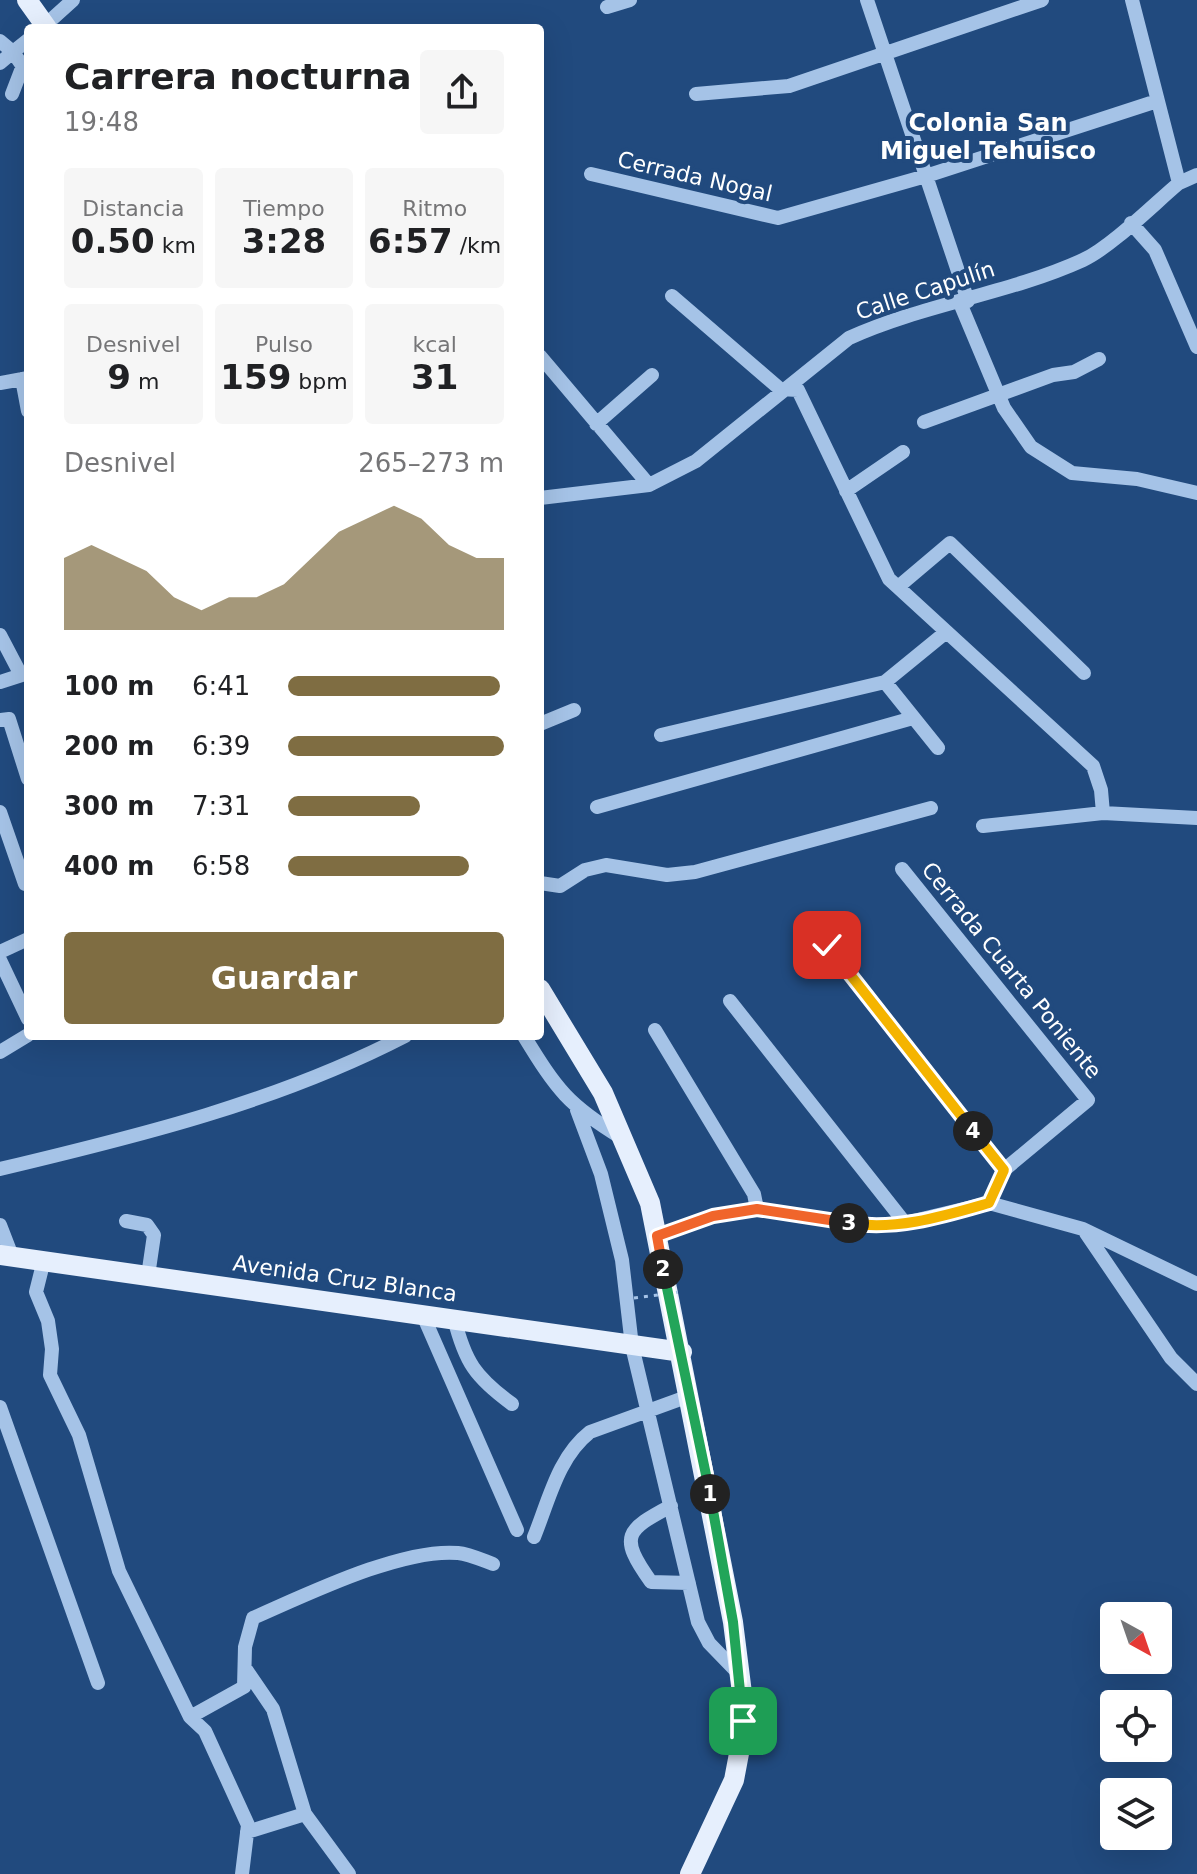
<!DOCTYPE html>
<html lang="es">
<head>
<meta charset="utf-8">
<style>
  :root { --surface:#fff; --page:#f6f6f6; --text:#202124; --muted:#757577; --accent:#7f6d42 }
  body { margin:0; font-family:"DejaVu Sans",sans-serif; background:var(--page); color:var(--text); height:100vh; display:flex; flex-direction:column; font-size:30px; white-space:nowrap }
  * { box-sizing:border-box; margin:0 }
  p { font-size:26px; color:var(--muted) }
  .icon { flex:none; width:44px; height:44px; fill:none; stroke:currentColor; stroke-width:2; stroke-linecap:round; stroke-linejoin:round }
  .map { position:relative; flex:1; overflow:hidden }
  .side { position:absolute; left:24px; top:24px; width:520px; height:1016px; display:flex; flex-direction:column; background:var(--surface); border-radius:8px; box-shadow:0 8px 32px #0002 }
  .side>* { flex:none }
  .needle { width:52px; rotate:140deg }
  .buttons { position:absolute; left:1100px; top:1602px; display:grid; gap:16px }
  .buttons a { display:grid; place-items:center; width:72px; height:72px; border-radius:8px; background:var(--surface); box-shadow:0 8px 32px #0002; font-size:40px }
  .pin { position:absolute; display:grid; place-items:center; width:68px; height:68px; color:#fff; margin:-34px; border-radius:16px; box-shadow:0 4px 12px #0006 }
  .km { position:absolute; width:40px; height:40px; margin:-20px; border-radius:50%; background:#222; color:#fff; font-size:22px; line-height:40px; text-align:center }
  .round { display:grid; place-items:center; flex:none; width:84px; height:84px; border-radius:8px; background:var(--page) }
  .headline { display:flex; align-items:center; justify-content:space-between; height:136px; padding:0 40px }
  h1 { font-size:36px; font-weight:700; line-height:60px }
  .metrics { display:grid; grid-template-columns:repeat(3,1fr); gap:12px; height:136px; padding:8px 40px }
  .metrics div { display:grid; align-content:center; border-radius:8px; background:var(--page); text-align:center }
  .metrics b { font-size:34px; font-weight:700 }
  .metrics small { font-size:22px; font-weight:400 }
  .metrics p { font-size:22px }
  .chart { height:224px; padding:16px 40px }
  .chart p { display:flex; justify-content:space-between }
  .chart svg { width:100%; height:144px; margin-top:8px; fill:var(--accent); opacity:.7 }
  .action { display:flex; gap:16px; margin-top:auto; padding:16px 40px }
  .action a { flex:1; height:92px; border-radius:8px; background:var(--accent); color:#fff; font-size:32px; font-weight:700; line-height:92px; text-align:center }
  ul { padding:0 40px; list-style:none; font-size:26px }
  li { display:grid; grid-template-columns:128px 96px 1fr; align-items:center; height:60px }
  li i { height:20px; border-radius:10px; background:var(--accent) }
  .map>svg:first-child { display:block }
</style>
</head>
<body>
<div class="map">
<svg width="1197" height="1874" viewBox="0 0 1197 1874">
  <rect width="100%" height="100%" fill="#214a7e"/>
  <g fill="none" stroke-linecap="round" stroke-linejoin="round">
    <!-- minor -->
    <path stroke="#a5c3e7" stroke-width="14" d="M867,0L968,301
      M1132,0L1179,183
      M607,7L630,0
      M42,28L73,0
      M28,40L13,52L28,74
      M0,41L13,52L0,63
      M12,94L22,68
      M696,94L789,86L1042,0
      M591,174L778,218L926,176L1157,101
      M1131,223L1155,250L1197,347
      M672,296L780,389L798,390L889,579L1093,766L1101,790L1103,813
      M960,303L1004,408L1031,447L1072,473L1137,479L1197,493
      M540,356L649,485
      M22,379L28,411
      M0,383L28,378
      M924,422L1053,375L1074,372L1099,359
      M596,424L652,375
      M846,491L903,452
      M540,498L649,485L696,461L849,338C924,304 1008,294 1083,260C1111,247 1154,204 1179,183L1197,175
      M898,587L950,543L1084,673
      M0,635L21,675
      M0,682L28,673
      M885,682L938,748
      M0,720L9,719L28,779
      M540,724L574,710
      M661,735L885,682L945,633
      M597,807L913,718
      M0,812L25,884
      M983,826L1103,813L1197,818
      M902,869L1088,1100L1004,1170L989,1203
      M540,883L560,886L585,870L606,865L667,875L695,872L931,808
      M827,945L1004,1170
      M0,952L28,939
      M0,960L28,1019
      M730,1001L905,1223
      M655,1030L754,1194L757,1209
      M524,1036C557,1090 568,1105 622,1138
      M0,1052L28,1035
      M577,1110L601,1174L622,1260L632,1346L698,1622L709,1643L740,1675
      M0,1169C139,1136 277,1102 405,1036
      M989,1203L1083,1229L1197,1284
      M126,1221L147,1225L154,1235L148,1276
      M0,1225L12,1256
      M1086,1233L1171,1358L1197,1384
      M657,1236L713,1216L757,1209L867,1226L905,1223L989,1203
      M44,1260L36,1292L48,1321L52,1349L50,1375L79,1435L119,1571L190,1717L244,1687L245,1647L253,1618C306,1595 401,1548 458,1553C469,1554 482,1560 493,1564
      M422,1313L517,1530
      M454,1318C465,1362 475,1377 512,1404
      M0,1407L98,1683
      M671,1506C626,1530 618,1536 651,1582L689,1583
      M534,1537C549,1500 558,1457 590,1432L689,1396
      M245,1668L273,1709L305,1814L349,1874
      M190,1717L205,1731L248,1825L242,1874
      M247,1832L305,1814"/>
    <!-- major -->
    <path stroke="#e6effd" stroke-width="20" d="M27,0L47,28
      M540,989L603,1093L650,1203L733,1622L743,1701L741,1743L734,1780L690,1874
      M0,1255L682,1352"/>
    <!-- path-bridge -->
    <path stroke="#a5c3e7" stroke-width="3" stroke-dasharray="4 6" stroke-linecap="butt" d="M634,1298L680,1292"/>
  </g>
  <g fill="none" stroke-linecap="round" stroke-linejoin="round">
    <!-- split-1 casing -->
    <g stroke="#fff" stroke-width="16">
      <path id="split-1" d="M710,1494L733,1622L743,1721"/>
    </g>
    <!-- split-2 casing -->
    <g stroke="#fff" stroke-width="16">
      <path id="split-2" d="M663,1269L710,1494"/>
    </g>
    <!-- split-3 casing -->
    <g stroke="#fff" stroke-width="16">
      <path id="split-3" d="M663,1269L657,1236L713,1216L757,1209L849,1223"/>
    </g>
    <!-- split-4 casing -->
    <g stroke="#fff" stroke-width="16">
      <path id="split-4" d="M849,1223C896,1231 944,1216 989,1203L1004,1170L973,1131"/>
    </g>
    <!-- split-5 casing -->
    <g stroke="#fff" stroke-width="16">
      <path id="split-5" d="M827,945L973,1131"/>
    </g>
    <!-- split-1 -->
    <use href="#split-1" stroke="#22a559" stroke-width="10"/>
    <!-- split-2 -->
    <use href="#split-2" stroke="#22a559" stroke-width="10"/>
    <!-- split-3 -->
    <use href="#split-3" stroke="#f0652b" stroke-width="10"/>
    <!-- split-4 -->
    <use href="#split-4" stroke="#f5b400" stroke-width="10"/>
    <!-- split-5 -->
    <use href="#split-5" stroke="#f5b400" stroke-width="10"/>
  </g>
  <g text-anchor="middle" stroke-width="8" stroke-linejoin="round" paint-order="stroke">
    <!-- street labels -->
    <g font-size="22" fill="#fff" stroke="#214a7e">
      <text transform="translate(695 176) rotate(13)" y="8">Cerrada Nogal</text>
      <text transform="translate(925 290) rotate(-18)" y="8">Calle Capulín</text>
      <text transform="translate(1012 970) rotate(51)" y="8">Cerrada Cuarta Poniente</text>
      <text transform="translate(345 1278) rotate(8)" y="8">Avenida Cruz Blanca</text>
    </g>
    <!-- neighbourhood labels -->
    <g font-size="24" font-weight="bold" fill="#fff" stroke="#214a7e">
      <text x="988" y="131">Colonia San<tspan x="988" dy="28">Miguel Tehuisco</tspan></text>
    </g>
  </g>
</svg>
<div class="buttons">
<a><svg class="needle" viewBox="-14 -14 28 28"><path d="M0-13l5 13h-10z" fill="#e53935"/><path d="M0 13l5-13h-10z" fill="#757577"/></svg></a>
<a><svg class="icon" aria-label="locate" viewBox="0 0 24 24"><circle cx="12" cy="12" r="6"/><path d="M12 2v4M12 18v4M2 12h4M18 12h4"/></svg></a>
<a><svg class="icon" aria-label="layers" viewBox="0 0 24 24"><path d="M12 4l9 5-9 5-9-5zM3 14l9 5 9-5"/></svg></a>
</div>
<div class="pin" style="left:743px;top:1721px;background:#1e9e55"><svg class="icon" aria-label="arrive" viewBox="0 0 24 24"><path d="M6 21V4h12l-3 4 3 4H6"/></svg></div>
<div class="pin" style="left:827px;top:945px;background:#d93025"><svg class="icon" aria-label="check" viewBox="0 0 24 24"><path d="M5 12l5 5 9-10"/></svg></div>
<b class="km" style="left:710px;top:1494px">1</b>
<b class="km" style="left:663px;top:1269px">2</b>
<b class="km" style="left:849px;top:1223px">3</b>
<b class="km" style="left:973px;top:1131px">4</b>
<section class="side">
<div class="headline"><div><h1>Carrera nocturna</h1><p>19:48</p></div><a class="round"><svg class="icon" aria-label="share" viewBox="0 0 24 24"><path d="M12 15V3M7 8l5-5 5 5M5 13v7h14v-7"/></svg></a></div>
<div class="metrics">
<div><p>Distancia</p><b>0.50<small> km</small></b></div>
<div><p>Tiempo</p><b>3:28</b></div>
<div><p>Ritmo</p><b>6:57<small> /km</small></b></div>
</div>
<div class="metrics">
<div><p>Desnivel</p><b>9<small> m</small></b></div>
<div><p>Pulso</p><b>159<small> bpm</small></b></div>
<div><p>kcal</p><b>31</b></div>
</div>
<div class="chart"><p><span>Desnivel</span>265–273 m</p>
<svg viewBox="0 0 160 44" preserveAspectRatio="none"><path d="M0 44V22L10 18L20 22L30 26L40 34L50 38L60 34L70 34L80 30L90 22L100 14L110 10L120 6L130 10L140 18L150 22L160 22V44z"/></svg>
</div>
<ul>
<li><b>100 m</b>6:41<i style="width:98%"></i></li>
<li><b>200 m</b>6:39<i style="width:100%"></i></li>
<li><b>300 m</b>7:31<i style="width:61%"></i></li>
<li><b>400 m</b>6:58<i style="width:84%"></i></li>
</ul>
<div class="action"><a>Guardar</a></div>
</section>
</div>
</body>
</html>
